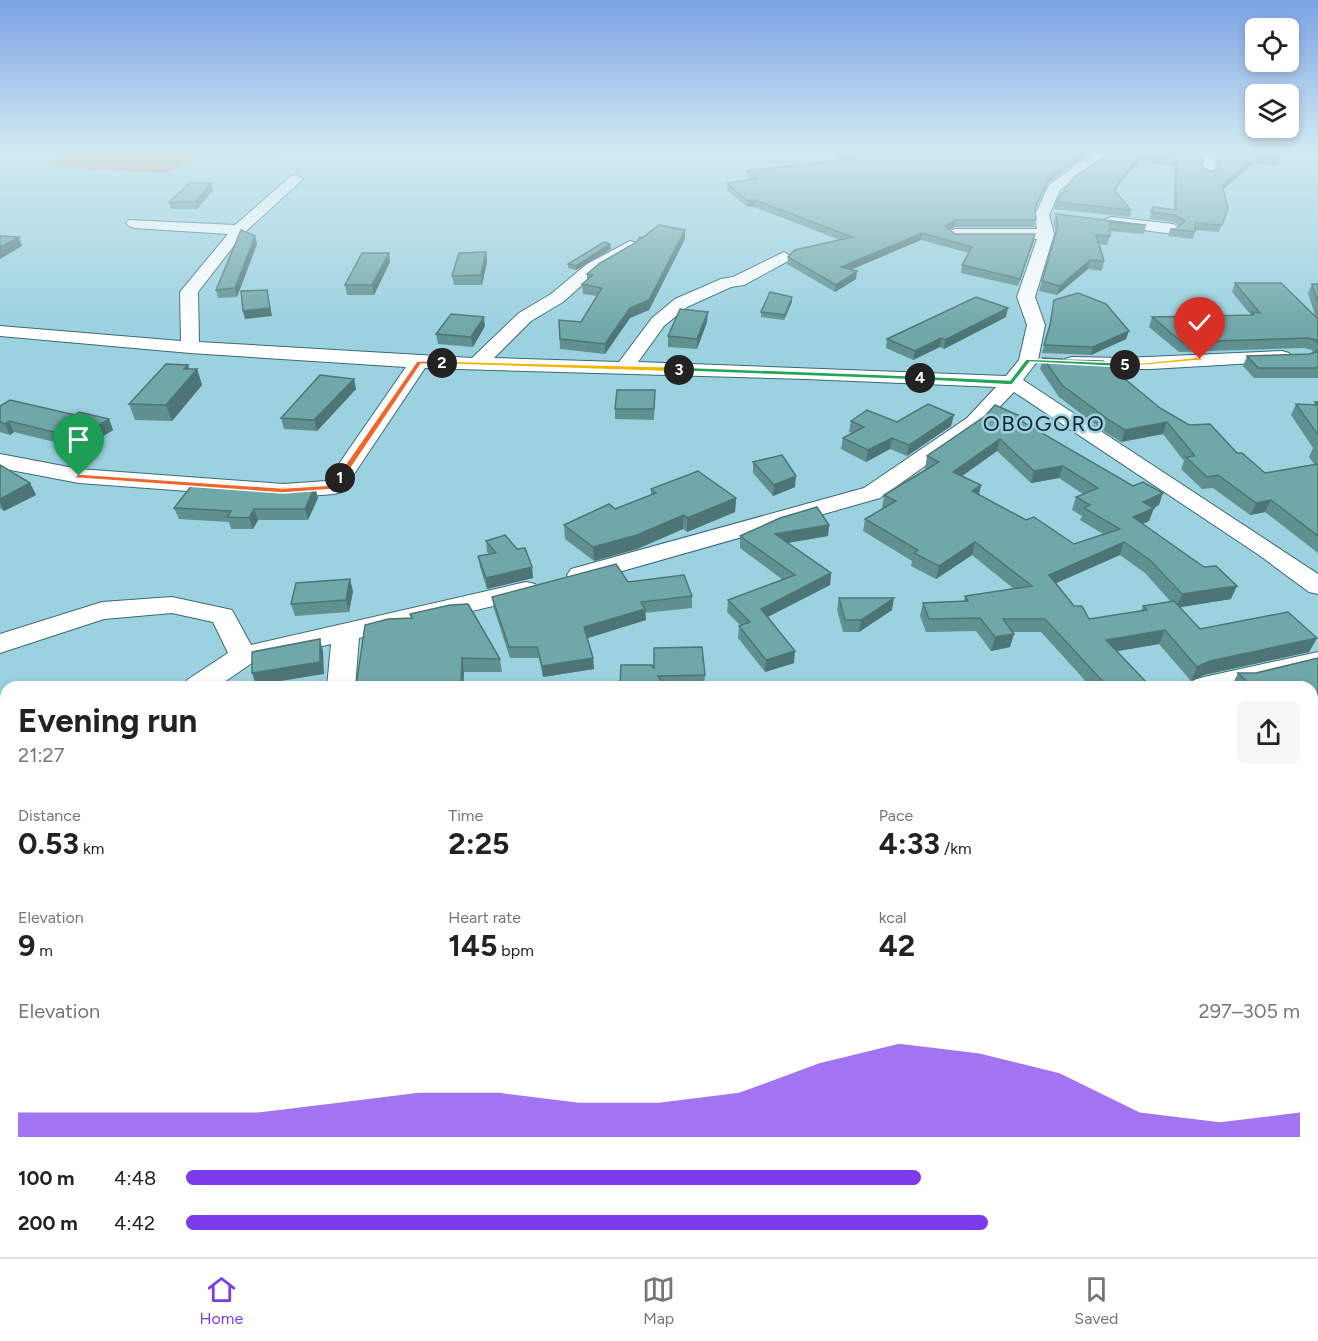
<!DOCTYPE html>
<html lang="en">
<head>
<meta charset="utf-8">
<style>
  :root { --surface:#fff; --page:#f6f6f6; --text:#222; --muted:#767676; --line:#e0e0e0; --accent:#7c3aed }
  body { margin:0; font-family:Figtree,sans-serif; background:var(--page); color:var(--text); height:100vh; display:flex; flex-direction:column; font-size:22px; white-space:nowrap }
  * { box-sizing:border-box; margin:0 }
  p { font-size:20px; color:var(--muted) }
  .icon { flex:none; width:33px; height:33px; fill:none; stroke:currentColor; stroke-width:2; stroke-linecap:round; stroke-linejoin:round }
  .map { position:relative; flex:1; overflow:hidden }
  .details { position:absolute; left:0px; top:681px; width:1318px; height:576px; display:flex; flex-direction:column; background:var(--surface); border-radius:18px 18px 0 0; box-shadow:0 3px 9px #0003 }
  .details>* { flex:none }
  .buttons { position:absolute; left:1245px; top:18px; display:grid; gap:12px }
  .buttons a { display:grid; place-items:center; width:54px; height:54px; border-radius:9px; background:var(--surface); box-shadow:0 3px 9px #0003; font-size:30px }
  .pin { position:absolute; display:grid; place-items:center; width:51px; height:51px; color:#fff; margin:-62px -26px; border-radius:50% 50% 50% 0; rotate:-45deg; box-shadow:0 0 6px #0007 }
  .pin .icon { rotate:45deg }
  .km { position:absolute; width:30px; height:30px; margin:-15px; border-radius:50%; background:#222; color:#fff; font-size:16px; line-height:30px; text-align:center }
  .round { display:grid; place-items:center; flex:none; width:63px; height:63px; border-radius:9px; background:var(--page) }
  .head { display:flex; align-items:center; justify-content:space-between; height:102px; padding:0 18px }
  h1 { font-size:33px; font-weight:700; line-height:45px }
  .stats { display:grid; grid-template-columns:repeat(3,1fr); gap:9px; height:102px; padding:6px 18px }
  .stats div { display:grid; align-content:center }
  .stats b { font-size:30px; font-weight:700 }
  .stats small { font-size:16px; font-weight:400 }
  .stats p { font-size:16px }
  .chart { height:168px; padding:12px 18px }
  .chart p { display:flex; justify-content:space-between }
  .chart svg { width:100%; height:108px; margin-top:6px; fill:var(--accent); opacity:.7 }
  ul { padding:0 18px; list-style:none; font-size:20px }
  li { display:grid; grid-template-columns:96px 72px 1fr; align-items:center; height:45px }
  li i { height:15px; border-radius:8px; background:var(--accent) }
  .dock { display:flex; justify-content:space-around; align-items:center; height:84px; border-top:2px solid var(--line); background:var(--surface); font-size:16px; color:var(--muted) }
  .dock a { display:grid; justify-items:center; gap:3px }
  .dock .selected { color:var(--accent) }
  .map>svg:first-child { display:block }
</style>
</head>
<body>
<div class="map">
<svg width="1318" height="1257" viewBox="0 0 1318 1257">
  <rect width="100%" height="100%" fill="#9cd1e0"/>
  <!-- green -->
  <path fill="#da765a" d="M68,152H283L276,156H205L164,173L53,167Z
    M1318,820V1257H580L577,1251H1312V821Z"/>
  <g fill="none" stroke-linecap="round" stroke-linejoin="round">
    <!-- minor casing -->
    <g stroke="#386b78" stroke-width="2">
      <path id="minor" d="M1100,152H1113L1109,160L1090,168L1060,190L1049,215L1054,234L1035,297L1045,325L1038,360L1023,380L1318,574V594L1309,592L1259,555L1014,392L981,426L880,498L580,583L571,581L567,575L571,569L864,488L967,418L996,387L806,379L425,368L342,492L334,494L283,498L79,483L0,468V454L79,469L283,484L327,481L406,367L190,353L0,336V326L181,341L180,292L228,234L134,228L129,226L126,223L129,220L235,225L291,176L296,175L303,179L243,234L198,292L199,342L472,358L519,313L551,294L587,264L630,241L636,243L638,246L636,249L599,270L563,302L531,321L494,358L619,362L652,318L675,299L721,279L733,277L784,252L792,257L790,260L744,285L731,287L687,307L664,326L638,362L1006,376L1019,360L1027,325L1017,297L1037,239H954L946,234L954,229H1037L1035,215L1049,185L1080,162Z
        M1205,152H1218L1214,175L1209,176L1202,172Z
        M1111,217L1173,224L1181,229L1173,234L1106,225L1103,222L1106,219Z
        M1282,351L1289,353L1292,357L1289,361L1151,369H1072L1065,367L1062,363L1065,359L1072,357L1124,358Z
        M526,582L535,584L539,590L535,596L359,638L355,687H327L331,644L252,663L217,687H183L187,680L228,653L213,622L172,613L104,619L0,653V634L102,602L172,597L232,610L251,645Z
        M1318,652V670L1247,687H1190L1194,680L1204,677Z
        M6,824V853L0,855V826Z
        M6,976V1013L0,1015V978Z
        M170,1251H226L223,1257H167Z"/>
    </g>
    <!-- minor -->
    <use href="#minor" fill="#fff" fill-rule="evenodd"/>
  </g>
  <!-- wall -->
  <path fill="#609090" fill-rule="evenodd" d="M837,152H1095L1079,160L1048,183L1035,210L1036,220L1034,227H954L949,230L955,234H1035L1018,286L961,273L962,265L969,253L921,240L851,270L856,279L835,292L787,264L788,257L840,240L754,207H747L727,190V183L751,180L747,177V171L840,160L836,159Z
    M1204,152L1202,167L1210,171L1217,170L1219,152H1280L1279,160L1277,166L1254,163L1223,189L1228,208L1219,232L1195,230L1193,239L1168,236L1170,229H1176L1180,226L1173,222L1149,219L1153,207L1174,210V168L1172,166L1139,162L1122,180L1115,191L1131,210L1130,217L1054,209L1056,202L1108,155Z
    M213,190L197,209H171L169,202Z
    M1056,214L1146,225L1144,234L1110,231V236L1107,245L1099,244L1104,261L1102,271L1088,269L1057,295L1039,291L1056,234L1054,223Z
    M255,236L257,244L237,297L218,298L216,290Z
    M685,239L649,310L630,318L605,354L560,349L559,320L581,322L597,296L583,294L582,284L587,280V274Z
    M610,244L611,249L576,270L568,268V264Z
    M486,252L487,262L482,285H454L452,276Z
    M390,262L374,295H347L345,285Z
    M1235,283L1315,315L1308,293L1312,284H1318V378H1254L1243,366L1247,356L1309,354L1313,353L1312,350L1304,348L1179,352L1149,327L1152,317L1251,315L1232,292Z
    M792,297V302L784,320L761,317V312Z
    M1054,300L1126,339L1091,355L1042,353L1049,330Z
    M1006,317L944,349L940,347L913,360L886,348L887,339Z
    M707,322L697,349L668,347V336Z
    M485,326L473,347L438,344L436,334Z
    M1043,358L1062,360L1160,408L1237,453L1265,473L1314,464L1309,457L1313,448L1291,415L1296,404L1314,405L1315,402H1318V553L1265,512L1250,515L1213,488L1202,489L1181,469L1184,461L1163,434L1121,442L1105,432L1059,397L1040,369Z
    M189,369H197L202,385L172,421L135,420L129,404Z
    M354,379L356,389L317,431L284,429L281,418Z
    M655,390L654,420L615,419V409Z
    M0,406L109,419L113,430L83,449L14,432L10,435L0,432Z
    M1025,418L1024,423L1159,505L1154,508L1149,521L1142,524L1231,599L1179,607L1200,629L1317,638L1309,652L1204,675L1191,681L1159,644L1116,651L1151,687H1091L1041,632H1013L1010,647L991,651L976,631L926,632L920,616L923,603L964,601L965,596L1014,589L972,555L936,579L911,566L912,561L863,531L865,519L884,508H882L884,495L926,469H925L927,456ZM997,451L1031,483L1059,478L1083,494L1076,497L1072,510L1082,516L1080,520L1103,534L1074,544L1026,520L979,495L981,485L962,476ZM1120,555L1145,573L1171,602L1143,606L1141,611L1089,619L1074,606L1056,583Z
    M851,421L897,422L951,426L907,456L890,449L866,462L841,449L843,438L852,433L849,432Z
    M753,462L795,487L773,496L753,473Z
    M0,465L30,483L36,495L4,511L0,508Z
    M651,489L736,498L735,512L687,532L683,529L637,549L594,561L565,539L564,525L615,509L651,495Z
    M318,498L308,520H258L253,529H231L229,522L179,519L174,508Z
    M829,525L828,536L788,543L831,573L830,585L767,617L794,663L765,672L738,638L739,626H741L727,612L728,600L783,580L740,548V536Z
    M486,541L532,567L533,578L487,589L480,567L478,556L489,554L487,552Z
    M628,582L692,596V608L645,613L646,620L587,638L593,658L594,669L543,677L539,658H510L494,609L492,597Z
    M353,591L349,612L295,616L291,604Z
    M839,598L892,610L859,632H843L837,610Z
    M410,614L500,659L502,672H464L463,687H356L411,618Z
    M1318,658V719L1312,720V687H1231L1238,673H1256Z
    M654,668L705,675L704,686L664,687Z"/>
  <!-- shaded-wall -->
  <path fill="#4e7576" d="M1084,152H1095L1079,160L1048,183L1033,214L1035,207L1049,177Z
    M1141,156L1139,162L1122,180L1112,196L1114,190L1124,174Z
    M1256,157L1254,163L1220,192L1222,185Z
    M211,183L213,190L197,209L195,202Z
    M755,200L754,207H747V201Z
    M955,220L954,227L944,233L945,226Z
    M685,230V239L649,310L630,318L605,354V344Z
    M922,233L921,240L840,274L841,267Z
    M1035,234L1034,241L1018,286L1020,279Z
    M255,236L257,244L237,297L235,288Z
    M19,237L22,246L0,259V247Z
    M610,244L611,249L576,270V266Z
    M486,252L487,262L482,285L481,275Z
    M389,253L390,262L374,295L372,285Z
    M1090,260L1088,269L1057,295L1060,286Z
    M857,271L856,279L835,292L836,285Z
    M267,290L272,316L245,319L243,311Z
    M792,297V302L784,320L785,315Z
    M1008,308L1006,317L944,349L945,340Z
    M708,312L707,322L697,349V339Z
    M484,317L485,326L473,347L471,337Z
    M1129,331L1126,339L1091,355L1093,347Z
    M941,338L940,347L913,360L915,351Z
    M188,365L191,376L197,369L202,385L172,421L166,405L184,369Z
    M354,379L356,389L317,431L314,420Z
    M954,415L951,426L907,456L909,445Z
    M109,419L113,430L83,449L78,438Z
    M9,421L14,432L10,435L5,424Z
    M1167,422L1163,434L1121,442L1125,430Z
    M892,438L890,449L866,462L868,450Z
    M1000,439L997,451L951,484L953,472Z
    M1063,466L1059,478L1031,483L1034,471Z
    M796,476L795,487L773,496L774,485Z
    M30,483L36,495L4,511L0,502V499Z
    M981,485L978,497L972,491Z
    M315,486L318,498L308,520L305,509Z
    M1163,493L1159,505L1139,515L1143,502Z
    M736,498L735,512L687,532V518Z
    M1271,500L1265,512L1250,515L1256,503Z
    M1154,508L1149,521L1129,530L1133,517Z
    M254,509L258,520L253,529L249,518Z
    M684,515L683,529L637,549L594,561L593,547Z
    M829,525L828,536L774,545L775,534Z
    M975,542L972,555L936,579L939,566Z
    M1124,542L1120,555L1045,588L1049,575Z
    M532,567L533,578L487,589L486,578Z
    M831,573L830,585L760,621L761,609Z
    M350,579L353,591L349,612L346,600Z
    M1237,586L1231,599L1176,608L1182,594Z
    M894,598L892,610L859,632L861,620Z
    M645,609L646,620L585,639L584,627Z
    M1165,630L1159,644L1101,654L1106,640Z
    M1014,634L1010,647L991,651L995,637Z
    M1317,638L1309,652L1204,675L1191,681L1197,667L1210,661Z
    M320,639L323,651L324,674L256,685L252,673Z
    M795,651L794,663L765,672L766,660Z
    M462,658L464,672L463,687H461V685Z
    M593,658L594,669L543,677L542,666Z
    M1318,704V719L1312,720V705Z
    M0,904L6,913V920L0,926Z
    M333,1251H337L338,1257H334Z"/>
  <!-- building -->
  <path fill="#70a7a8" stroke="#4e7576" stroke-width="1.5" fill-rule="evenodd" d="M837,152H1084L1049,177L1035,207L1036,220H955L945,226L955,234H1035L1020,279L962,265L972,247L922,233L841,267L857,271L836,285L788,257L795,250L852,237L755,200L747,201L727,183L758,179L747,171L856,158L837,153Z
    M1111,152H1204L1202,167L1210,171L1218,170L1221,152H1280L1279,160L1256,157L1222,185L1228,208L1222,225L1196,223L1195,232L1170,229H1176L1185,221L1175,215L1151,212L1153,207L1176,210V161L1174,160L1141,156L1124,174L1114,190L1131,210L1056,202L1074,177L1108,155Z
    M190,183H211L195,202H169Z
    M1056,214L1146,225L1110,222V236L1096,235L1104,261L1090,260L1060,286L1042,281L1058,226Z
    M659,225L685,230L649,300L630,308L605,344L560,339L559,320L581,322L602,288L582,284L593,275L587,274L600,263L637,242L640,237L642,238Z
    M241,230L255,236L235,288L216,290Z
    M0,236L19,237L0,247Z
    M604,242L610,244L576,266L568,264Z
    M486,252L481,275L452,276L459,253Z
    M362,253H389L372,285H345Z
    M1235,283H1281L1318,319V344L1316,340L1308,338L1182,342L1152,317L1254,315L1252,312L1260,313Z
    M1312,284H1318V303Z
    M267,290L270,308L243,311L241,291Z
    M770,292L792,297L785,315L761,312Z
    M1078,293L1106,304L1129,331L1093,347L1044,345L1050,325L1054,300Z
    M976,297L1008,308L945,340L941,338L915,351L887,339Z
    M680,309L708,312L697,339L668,336Z
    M451,314L484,317L471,337L436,334Z
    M1318,349V368H1258L1247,356L1309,354L1316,352Z
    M1043,358L1063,359L1059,360L1103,361L1160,408L1189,425L1210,424L1237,453H1242L1265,473L1318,464V536L1271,500L1256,503L1218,475L1207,477L1186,457L1195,456L1167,422L1125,430L1109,420L1062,385Z
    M166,364L188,365L184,369H197L166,405L129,404Z
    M320,375L354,379L314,420L281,418Z
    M617,390H655L654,409H615Z
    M10,400L75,415L79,412L109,419L78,438L9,421L5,424L0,422V406Z
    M1315,402H1318V435L1296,404L1318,405Z
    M928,404L954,415L909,445L892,438L868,450L843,438L864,427L851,421L867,410L897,422Z
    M995,405L1025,418L1021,421L1133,486L1143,482L1163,493L1143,502L1154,508L1133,517L1204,567L1216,566L1237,586L1182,594L1150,560L1124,542L1049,575L1074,606H1082L1089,619L1147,610L1143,606L1174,601L1200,629L1288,612L1317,638L1210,661L1197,667L1165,630L1106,640L1151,687H1108L1045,619H1003L1014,634L995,637L980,618L929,619L923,603L968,601L965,596L1032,586L975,542L939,566L914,553L918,550L865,519L896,501L884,495L939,462L927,456L985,416ZM1000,439L1034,471L1063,466L1098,488L1076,497L1090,505L1084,508L1120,529L1074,544L1034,517L1026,520L972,491L981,485L953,472Z
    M782,455L796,476L774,485L753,462Z
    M0,465L30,483L0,499Z
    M698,471L736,498L687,518L684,515L637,535L593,547L564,525L609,504L615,509L656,493L651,489Z
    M192,485L289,488L315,486L305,509H254L249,518L227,517L231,511L174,508Z
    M817,507L829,525L775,534L831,573L761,609L795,651L766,660L739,626L750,622L728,600L795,575L740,536L780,518Z
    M505,535L517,549L525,548L532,567L486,578L478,556L496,553L486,541Z
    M616,564L628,582L684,575L692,596L641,602L645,609L584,627L593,658L542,666L537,647H509L492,597Z
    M350,579L346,600L291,604L296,583Z
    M839,598H894L861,620H845Z
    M468,604L500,659L462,658L461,685L437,687H356L365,625L388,619L412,618L410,614L450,605Z
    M320,639V662L252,673V652Z
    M702,647L705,675L658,676L665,687H620L621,665H652L654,669V648Z
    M1318,658V704L1312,705V687H1252L1238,673H1256Z
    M285,1251H333L334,1257H273Z"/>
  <!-- sky -->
  <linearGradient id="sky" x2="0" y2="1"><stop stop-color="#7ca2e5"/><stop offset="0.46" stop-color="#d2eaf1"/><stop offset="1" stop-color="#d2eaf1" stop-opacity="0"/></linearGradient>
  <rect width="1318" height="328" fill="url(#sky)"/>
  <!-- split-1 -->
  <path fill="#f0652b" stroke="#fff" stroke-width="1.5" d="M79,474L283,488L331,485L337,476L344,478L337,489L283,493L76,478L75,476Z"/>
  <!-- split-2 -->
  <path fill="#f0652b" stroke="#fff" stroke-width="1.5" d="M417,361H442L446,363L442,365L421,364L343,480H337L336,478Z"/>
  <!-- split-3 -->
  <path fill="#f5b400" stroke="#fff" stroke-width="1.5" d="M442,361L679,367L682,370L679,372L440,364Z"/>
  <!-- split-4 -->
  <path fill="#22a559" stroke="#fff" stroke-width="1.5" d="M679,367L920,376L924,378L920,380L676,371Z"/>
  <!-- split-5 -->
  <path fill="#22a559" stroke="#fff" stroke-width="1.5" d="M1026,359L1125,363L1128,365L1125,367L1030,362L1012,385L920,380L917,378L920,376L1010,380Z"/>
  <!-- split-6 -->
  <path fill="#f5b400" stroke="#fff" stroke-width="1.5" d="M1200,357L1203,360L1125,367L1121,365Z"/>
  <g text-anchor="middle" stroke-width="5" stroke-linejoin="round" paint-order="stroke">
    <!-- far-quarter labels -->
    <g font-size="22" letter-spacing="1.5" fill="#14292f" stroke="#9cd1e0">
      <text x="1044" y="431">OBOGORO</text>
    </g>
  </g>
</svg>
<div class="buttons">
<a><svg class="icon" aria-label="locate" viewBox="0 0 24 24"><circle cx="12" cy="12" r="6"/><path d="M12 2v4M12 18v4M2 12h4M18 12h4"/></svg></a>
<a><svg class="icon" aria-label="layers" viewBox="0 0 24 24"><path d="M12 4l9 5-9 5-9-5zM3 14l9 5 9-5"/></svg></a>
</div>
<div class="pin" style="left:79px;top:476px;background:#1e9e55"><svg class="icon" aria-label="arrive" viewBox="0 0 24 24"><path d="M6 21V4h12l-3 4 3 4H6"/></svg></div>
<div class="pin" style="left:1200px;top:359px;background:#d93025"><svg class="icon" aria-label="check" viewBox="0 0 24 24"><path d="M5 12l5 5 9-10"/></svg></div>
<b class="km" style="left:340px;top:478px">1</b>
<b class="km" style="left:442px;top:363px">2</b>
<b class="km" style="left:679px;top:370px">3</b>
<b class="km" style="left:920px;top:378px">4</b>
<b class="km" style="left:1125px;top:365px">5</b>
<section class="details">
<div class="head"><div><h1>Evening run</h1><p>21:27</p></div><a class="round"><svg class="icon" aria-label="share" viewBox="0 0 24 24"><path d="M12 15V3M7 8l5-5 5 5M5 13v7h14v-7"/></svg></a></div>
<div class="stats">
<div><p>Distance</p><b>0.53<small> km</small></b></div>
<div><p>Time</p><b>2:25</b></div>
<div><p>Pace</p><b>4:33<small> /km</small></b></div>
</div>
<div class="stats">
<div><p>Elevation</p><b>9<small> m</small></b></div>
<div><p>Heart rate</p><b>145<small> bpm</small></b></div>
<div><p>kcal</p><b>42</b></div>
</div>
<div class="chart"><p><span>Elevation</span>297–305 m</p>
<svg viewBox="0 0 160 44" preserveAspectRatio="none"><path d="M0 44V34L10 34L20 34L30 34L40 30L50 26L60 26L70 30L80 30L90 26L100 14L110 6L120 10L130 18L140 34L150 38L160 34V44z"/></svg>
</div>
<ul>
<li><b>100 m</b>4:48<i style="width:66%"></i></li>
<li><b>200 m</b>4:42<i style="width:72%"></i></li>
</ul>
</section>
</div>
<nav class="dock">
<a class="selected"><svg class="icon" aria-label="home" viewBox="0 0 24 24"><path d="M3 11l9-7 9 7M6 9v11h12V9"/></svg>Home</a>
<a><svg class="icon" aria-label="map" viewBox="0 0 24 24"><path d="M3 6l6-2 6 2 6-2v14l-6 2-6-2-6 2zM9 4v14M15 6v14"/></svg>Map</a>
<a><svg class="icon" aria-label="saved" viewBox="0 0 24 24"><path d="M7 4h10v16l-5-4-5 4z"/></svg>Saved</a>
</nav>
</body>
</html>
